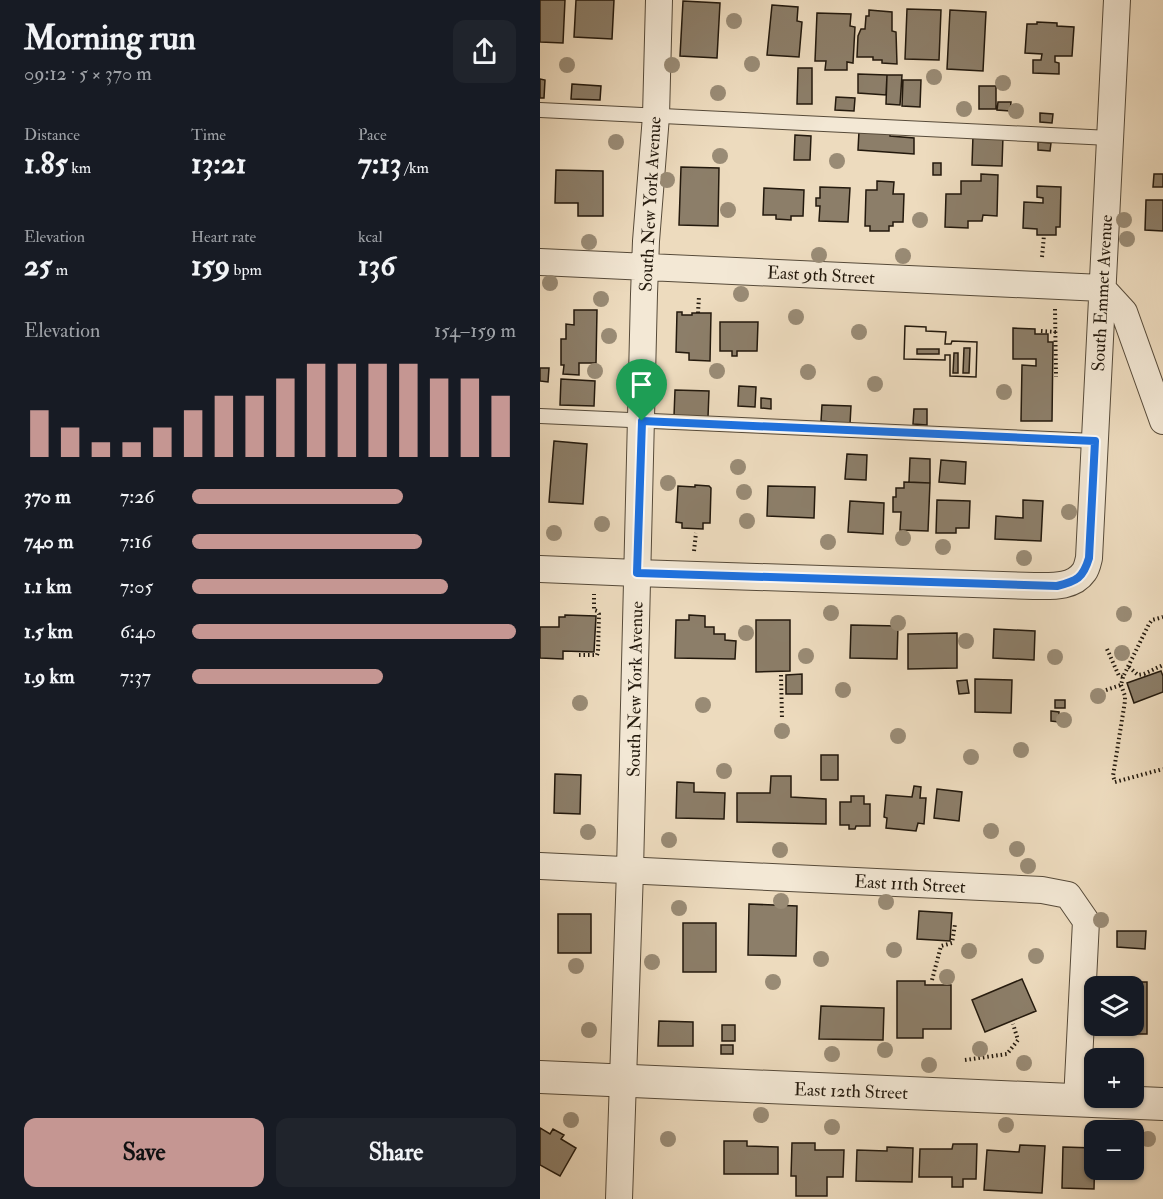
<!DOCTYPE html>
<html lang="en">
<head>
<meta charset="utf-8">
<style>
  :root { --surface:#171b24; --page:#20242c; --text:#f1f3f6; --muted:#9ea1a6; --accent:#c59692 }
  body { margin:0; font-family:"IM FELL Double Pica",serif; background:var(--page); color:var(--text); height:100vh; display:flex; flex-direction:column; font-size:22px; white-space:nowrap }
  * { box-sizing:border-box; margin:0 }
  p { font-size:20px; color:var(--muted) }
  .icon { flex:none; width:33px; height:33px; fill:none; stroke:currentColor; stroke-width:2; stroke-linecap:round; stroke-linejoin:round }
  .map { position:relative; flex:1; overflow:hidden }
  .drawer { display:flex; flex-direction:column; background:var(--surface); width:540px }
  .drawer>* { flex:none }
  .fabs { position:absolute; left:544px; top:976px; display:grid; gap:12px }
  .fabs a { display:grid; place-items:center; width:60px; height:60px; border-radius:12px; background:var(--surface); box-shadow:0 2px 4px #0004; font-size:30px }
  .pin { position:absolute; display:grid; place-items:center; width:51px; height:51px; color:#fff; margin:-62px -26px; border-radius:50% 50% 50% 0; rotate:-45deg; box-shadow:0 0 6px #0007 }
  .pin .icon { rotate:45deg }
  .round { display:grid; place-items:center; flex:none; width:63px; height:63px; border-radius:12px; background:var(--page) }
  .overview { display:flex; align-items:center; justify-content:space-between; height:102px; padding:0 24px }
  h1 { font-size:33px; font-weight:700; line-height:45px }
  .metrics { display:grid; grid-template-columns:repeat(3,1fr); gap:9px; height:102px; padding:6px 24px }
  .metrics div { display:grid; align-content:center }
  .metrics b { font-size:30px; font-weight:700 }
  .metrics small { font-size:16px; font-weight:400 }
  .metrics p { font-size:16px }
  .chart { height:168px; padding:12px 24px }
  .chart p { display:flex; justify-content:space-between }
  .chart svg { width:100%; height:108px; margin-top:6px; stroke:var(--accent); stroke-width:6 }
  .action { display:flex; gap:12px; margin-top:auto; padding:12px 24px }
  .action a { flex:1; height:69px; border-radius:12px; background:var(--accent); color:#111; font-size:24px; font-weight:700; line-height:69px; text-align:center }
  .action a+a { background:var(--page); color:var(--text) }
  ul { padding:0 24px; list-style:none; font-size:20px }
  li { display:grid; grid-template-columns:96px 72px 1fr; align-items:center; height:45px }
  li i { height:15px; border-radius:8px; background:var(--accent) }
  main { display:flex; flex:1; min-height:0 }
  .map>svg:first-child { display:block }
</style>
</head>
<body>
<main>
<section class="drawer">
<div class="overview"><div><h1>Morning run</h1><p>09:12 · 5 × 370 m</p></div><a class="round"><svg class="icon" aria-label="share" viewBox="0 0 24 24"><path d="M12 15V3M7 8l5-5 5 5M5 13v7h14v-7"/></svg></a></div>
<div class="metrics">
<div><p>Distance</p><b>1.85<small> km</small></b></div>
<div><p>Time</p><b>13:21</b></div>
<div><p>Pace</p><b>7:13<small> /km</small></b></div>
</div>
<div class="metrics">
<div><p>Elevation</p><b>25<small> m</small></b></div>
<div><p>Heart rate</p><b>159<small> bpm</small></b></div>
<div><p>kcal</p><b>136</b></div>
</div>
<div class="chart"><p><span>Elevation</span>154–159 m</p>
<svg viewBox="0 0 160 44" preserveAspectRatio="none"><path d="M5 44V25M15 44V32M25 44V38M35 44V38M45 44V32M55 44V25M65 44V19M75 44V19M85 44V12M95 44V6M105 44V6M115 44V6M125 44V6M135 44V12M145 44V12M155 44V19"/></svg>
</div>
<ul>
<li><b>370 m</b>7:26<i style="width:65%"></i></li>
<li><b>740 m</b>7:16<i style="width:71%"></i></li>
<li><b>1.1 km</b>7:05<i style="width:79%"></i></li>
<li><b>1.5 km</b>6:40<i style="width:100%"></i></li>
<li><b>1.9 km</b>7:37<i style="width:59%"></i></li>
</ul>
<div class="action"><a>Save</a><a>Share</a></div>
</section>
<div class="map">
<svg width="623" height="1199" viewBox="0 0 623 1199">
  <rect width="100%" height="100%" fill="#eddbbe"/>
  <filter id="stains"><feTurbulence type="fractalNoise" baseFrequency=".00333" numOctaves="4"/><feColorMatrix values="0 0 0 0 .2 0 0 0 0 .09 0 0 0 0 .02 0 0 0 .5 -.17"/></filter>
  <radialGradient id="worn" r=".72"><stop offset=".6" stop-color="#630" stop-opacity="0"/><stop offset="1" stop-color="#630" stop-opacity=".3"/></radialGradient>
  <!-- building -->
  <path fill="#8c7e69" stroke="#23190d" stroke-width="1.5" fill-rule="evenodd" d="M0,0H25L23,43L0,42Z
    M36,0H74L72,39L34,37Z
    M143,1L180,3L177,58L140,56Z
    M232,5L258,7L257,21L262,22L259,57L227,55Z
    M367,9L401,10L399,60L365,59Z
    M329,10L352,12V31L356,32L357,64L342,63V60H333V57H317L318,36L321,29H325L326,16H329Z
    M410,10L446,12L443,71L407,69Z
    M277,13L311,14L310,26L315,27L313,63L307,62V70H285L286,61H275Z
    M497,22L517,23V26L534,27L532,56H515V62L519,63V74L493,73V60H501L502,54L485,53L487,24H497Z
    M258,68H272V104H257Z
    M318,74L347,75L346,95L318,93Z
    M347,75H362L360,105L346,104Z
    M0,79L5,80L4,98H0Z
    M363,80H381L380,107L362,106Z
    M32,84L61,86L60,100L31,99Z
    M439,86H456V109H439Z
    M296,97L315,98L314,111L295,110Z
    M458,102H471L470,111L457,110Z
    M500,113L513,114L512,123L500,122Z
    M319,131L350,132V136L374,138V154L318,150Z
    M255,135L271,136L270,160H254Z
    M433,135L463,136L462,166L432,165Z
    M498,142L511,143L510,151L498,150Z
    M393,163H401V175H393Z
    M141,167L179,168L178,226L139,225Z
    M16,170L63,171V216H38V203H15Z
    M441,174L458,175L457,216L443,215L442,221H428V228L405,227L406,194H421V181H441Z
    M614,174H623V187H613Z
    M337,181L354,182L353,194H364L363,222H353V226H349V231H330V226H325L326,190H337Z
    M497,186L521,187L520,227H516V235H497V229L483,228L484,202L503,203V198L497,197Z
    M280,187L310,188L308,222L279,221L280,206H276V198H280Z
    M224,188L264,190L263,216H251V220L236,219V215H223Z
    M606,200H623V231L605,230Z
    M34,310H57L56,363H39V375L23,374L24,365H21V339H26V324L34,325Z
    M137,312H142V315H152V313H171L170,361L149,360V353L136,352Z
    M180,322H218L217,351H197V356H192V351H180Z
    M365,326L386,327V331L406,332L405,344H411L412,341L437,342L436,377L410,376V355H405V360L364,359ZM424,348H430L429,373H423ZM377,349H399V354H377ZM414,353H418V373H413Z
    M365,326L386,327V331L406,332L405,344H411L412,341L437,342L436,377L410,376V355H405V360L364,359Z
    M473,328L495,329V334H508V342H513L512,421H481L482,365L496,366V359H473Z
    M0,368H9L8,382L0,381Z
    M21,379L55,381L54,406L20,405Z
    M199,386L216,387L215,407L198,406Z
    M135,390L169,391L168,417L134,416Z
    M221,398L231,399V409L221,408Z
    M282,405L311,406L310,424L281,421Z
    M374,409H387V425L373,424Z
    M14,441L47,444L43,504L9,502Z
    M307,454L327,455L326,480L305,479Z
    M370,458L390,459V483L369,482Z
    M401,460L426,462L425,484L399,482Z
    M364,482L390,483L388,531L360,530L361,512H353V497H356V488H364Z
    M155,485L169,486L171,488L170,523H163V529L142,528V523L136,522L138,486L155,487Z
    M228,486L275,487L274,518L227,516Z
    M397,500L430,501L429,528H416V533H396Z
    M483,500L503,501L501,541L455,539L456,516L483,518Z
    M310,501L344,503L343,534L308,532Z
    M25,615L56,616L54,652L23,651V659L0,658V627H19V617H25Z
    M149,615L165,616V627H174V634H185V640L196,641L195,659L135,658L136,620H149Z
    M216,620H250V671L216,672Z
    M311,625L358,626L357,659L310,658Z
    M454,629L495,631L494,660L453,658Z
    M417,633V668L368,669V634Z
    M621,671L623,676V692L594,703L587,683Z
    M262,674V694H246V675Z
    M435,679L472,680L471,713L435,712Z
    M427,680L429,693L419,694L417,681Z
    M515,700H525V708H515Z
    M511,711L519,712V722L511,721Z
    M281,755H298V780H281Z
    M15,774L41,775L40,814L14,813Z
    M231,776H251V797L286,799V824L197,822V793H230Z
    M137,782L154,783V792L185,793L184,819L136,818Z
    M374,786L381,787L380,798H386L384,824L378,823L376,831L346,828L347,818L344,817L346,795L372,797Z
    M397,789L422,792L419,821L394,818Z
    M311,796H324V804H330V826H316L315,829H309V825H300V802H311Z
    M209,904L257,906L256,956L208,955Z
    M379,911L412,913L410,941L377,939Z
    M18,914H51V953H18Z
    M143,923H176V972H143Z
    M577,931H606L605,949L577,947Z
    M482,979L496,1011L445,1032L432,1000Z
    M357,981H385V985H411V1029H383V1038H357Z
    M573,982H607V1034H578V1026H594V987H573Z
    M281,1006L344,1008L343,1040L279,1039Z
    M119,1021L153,1022V1046H118Z
    M182,1025H195V1041H182Z
    M181,1045H193V1054H181Z
    M0,1128L10,1134L13,1129L24,1135L21,1139L36,1148L20,1176L0,1165Z
    M184,1141H207V1146L238,1147V1174H184Z
    M252,1143H275V1150H304L303,1177H287V1196H256V1176H251Z
    M413,1144H437L436,1179H423V1187H412V1177H379L380,1149H412Z
    M480,1145L505,1146L502,1193L444,1190L447,1150L479,1152Z
    M347,1147L373,1148L372,1182L316,1181L317,1150L347,1151Z
    M523,1147L555,1148L554,1189L522,1188Z"/>
  <g fill="none" stroke-linecap="round" stroke-linejoin="round">
    <!-- service casing -->
    <g stroke="#564a39" stroke-width="16">
      <path id="service" d="M0,110L570,138
        M0,416L555,441"/>
    </g>
    <!-- minor casing -->
    <g stroke="#564a39" stroke-width="28">
      <path id="minor" d="M0,262L562,288L584,312L623,421
        M0,569L97,573L494,586C511,586 533,588 544,572C547,568 548,562 549,558L577,0
        M0,866L502,890L528,895L546,921L537,1101
        M79,1199L90,870L104,294L106,241L116,116L119,0"/>
    </g>
    <!-- tertiary casing -->
    <g stroke="#564a39" stroke-width="34">
      <path id="tertiary" d="M0,1077L623,1104"/>
    </g>
    <!-- path -->
    <path stroke="#23190d" stroke-width="4" stroke-dasharray="1.5 3" stroke-linecap="butt" d="M502,257L504,235
      M515,309L516,377
      M158,313L159,296
      M501,331L516,332
      M154,551L156,533
      M567,649L579,676L583,677L609,624L612,620L623,617
      M39,655H57L58,652L59,614L57,611L54,610V594
      M589,667L598,675L604,674L623,665
      M241,675L242,719
      M581,685L585,696V701L573,776L575,782L623,769
      M566,690L581,685L583,677
      M392,980L401,946L412,943L415,924
      M425,1060L467,1054L478,1040L473,1024"/>
    <!-- service -->
    <use href="#service" stroke="#f3e8d5" stroke-width="14"/>
    <!-- minor -->
    <use href="#minor" stroke="#f3e8d5" stroke-width="26"/>
    <!-- tertiary -->
    <use href="#tertiary" stroke="#f3e8d5" stroke-width="32"/>
  </g>
  <!-- trees -->
  <g fill="#998b75">
    <circle cx="194" cy="21" r="8"/>
    <circle cx="212" cy="64" r="8"/>
    <circle cx="27" cy="65" r="8"/>
    <circle cx="132" cy="65" r="8"/>
    <circle cx="394" cy="77" r="8"/>
    <circle cx="463" cy="83" r="8"/>
    <circle cx="178" cy="93" r="8"/>
    <circle cx="424" cy="109" r="8"/>
    <circle cx="476" cy="111" r="8"/>
    <circle cx="76" cy="142" r="8"/>
    <circle cx="180" cy="156" r="8"/>
    <circle cx="297" cy="161" r="8"/>
    <circle cx="127" cy="180" r="8"/>
    <circle cx="188" cy="210" r="8"/>
    <circle cx="380" cy="220" r="8"/>
    <circle cx="584" cy="220" r="8"/>
    <circle cx="587" cy="239" r="8"/>
    <circle cx="49" cy="242" r="8"/>
    <circle cx="279" cy="255" r="8"/>
    <circle cx="363" cy="256" r="8"/>
    <circle cx="10" cy="283" r="8"/>
    <circle cx="201" cy="294" r="8"/>
    <circle cx="61" cy="299" r="8"/>
    <circle cx="256" cy="317" r="8"/>
    <circle cx="319" cy="332" r="8"/>
    <circle cx="69" cy="336" r="8"/>
    <circle cx="55" cy="371" r="8"/>
    <circle cx="177" cy="371" r="8"/>
    <circle cx="268" cy="372" r="8"/>
    <circle cx="335" cy="384" r="8"/>
    <circle cx="464" cy="392" r="8"/>
    <circle cx="198" cy="467" r="8"/>
    <circle cx="128" cy="483" r="8"/>
    <circle cx="204" cy="492" r="8"/>
    <circle cx="529" cy="512" r="8"/>
    <circle cx="207" cy="521" r="8"/>
    <circle cx="62" cy="524" r="8"/>
    <circle cx="14" cy="533" r="8"/>
    <circle cx="363" cy="538" r="8"/>
    <circle cx="288" cy="542" r="8"/>
    <circle cx="403" cy="547" r="8"/>
    <circle cx="484" cy="558" r="8"/>
    <circle cx="291" cy="613" r="8"/>
    <circle cx="584" cy="614" r="8"/>
    <circle cx="358" cy="623" r="8"/>
    <circle cx="206" cy="633" r="8"/>
    <circle cx="426" cy="641" r="8"/>
    <circle cx="582" cy="653" r="8"/>
    <circle cx="266" cy="656" r="8"/>
    <circle cx="515" cy="657" r="8"/>
    <circle cx="303" cy="690" r="8"/>
    <circle cx="558" cy="696" r="8"/>
    <circle cx="40" cy="703" r="8"/>
    <circle cx="163" cy="705" r="8"/>
    <circle cx="524" cy="720" r="8"/>
    <circle cx="242" cy="731" r="8"/>
    <circle cx="358" cy="736" r="8"/>
    <circle cx="481" cy="750" r="8"/>
    <circle cx="431" cy="757" r="8"/>
    <circle cx="184" cy="771" r="8"/>
    <circle cx="451" cy="831" r="8"/>
    <circle cx="48" cy="832" r="8"/>
    <circle cx="129" cy="840" r="8"/>
    <circle cx="477" cy="849" r="8"/>
    <circle cx="240" cy="850" r="8"/>
    <circle cx="488" cy="866" r="8"/>
    <circle cx="241" cy="901" r="8"/>
    <circle cx="346" cy="902" r="8"/>
    <circle cx="139" cy="908" r="8"/>
    <circle cx="561" cy="920" r="8"/>
    <circle cx="354" cy="950" r="8"/>
    <circle cx="429" cy="951" r="8"/>
    <circle cx="496" cy="956" r="8"/>
    <circle cx="281" cy="959" r="8"/>
    <circle cx="112" cy="962" r="8"/>
    <circle cx="36" cy="966" r="8"/>
    <circle cx="407" cy="977" r="8"/>
    <circle cx="233" cy="982" r="8"/>
    <circle cx="49" cy="1030" r="8"/>
    <circle cx="440" cy="1049" r="8"/>
    <circle cx="345" cy="1050" r="8"/>
    <circle cx="292" cy="1054" r="8"/>
    <circle cx="484" cy="1063" r="8"/>
    <circle cx="389" cy="1065" r="8"/>
    <circle cx="221" cy="1115" r="8"/>
    <circle cx="31" cy="1120" r="8"/>
    <circle cx="466" cy="1125" r="8"/>
    <circle cx="292" cy="1127" r="8"/>
    <circle cx="128" cy="1139" r="8"/>
    <circle cx="608" cy="1139" r="8"/>
  </g>
  <g fill="none" stroke-linecap="round" stroke-linejoin="round">
    <!-- route casing -->
    <g stroke="#fff" stroke-width="12">
      <path id="route" d="M102,421L555,441L549,558C543,578 537,581 517,586L97,573Z"/>
    </g>
    <!-- route -->
    <use href="#route" stroke="#1a73e8" stroke-width="8"/>
  </g>
  <g text-anchor="middle" stroke-width="6" stroke-linejoin="round" paint-order="stroke">
    <!-- street labels -->
    <g font-size="18" fill="#23190d" stroke="#f3e8d5">
      <text transform="translate(110 204) rotate(-87)" y="6">South New York Avenue</text>
      <text transform="translate(281 275) rotate(3)" y="6">East 9th Street</text>
      <text transform="translate(562 293) rotate(-87)" y="6">South Emmet Avenue</text>
      <text transform="translate(95 689) rotate(-89)" y="6">South New York Avenue</text>
      <text transform="translate(370 884) rotate(3)" y="6">East 11th Street</text>
      <text transform="translate(311 1091) rotate(2)" y="6">East 12th Street</text>
    </g>
  </g>
  <rect width="100%" height="100%" filter="url(#stains)"/>
  <rect width="100%" height="100%" fill="url(#worn)"/>
</svg>
<div class="fabs">
<a><svg class="icon" aria-label="layers" viewBox="0 0 24 24"><path d="M12 4l9 5-9 5-9-5zM3 14l9 5 9-5"/></svg></a>
<a>+</a>
<a>−</a>
</div>
<div class="pin" style="left:102px;top:421px;background:#1e9e55"><svg class="icon" aria-label="arrive" viewBox="0 0 24 24"><path d="M6 21V4h12l-3 4 3 4H6"/></svg></div>
</div>
</main>
</body>
</html>
